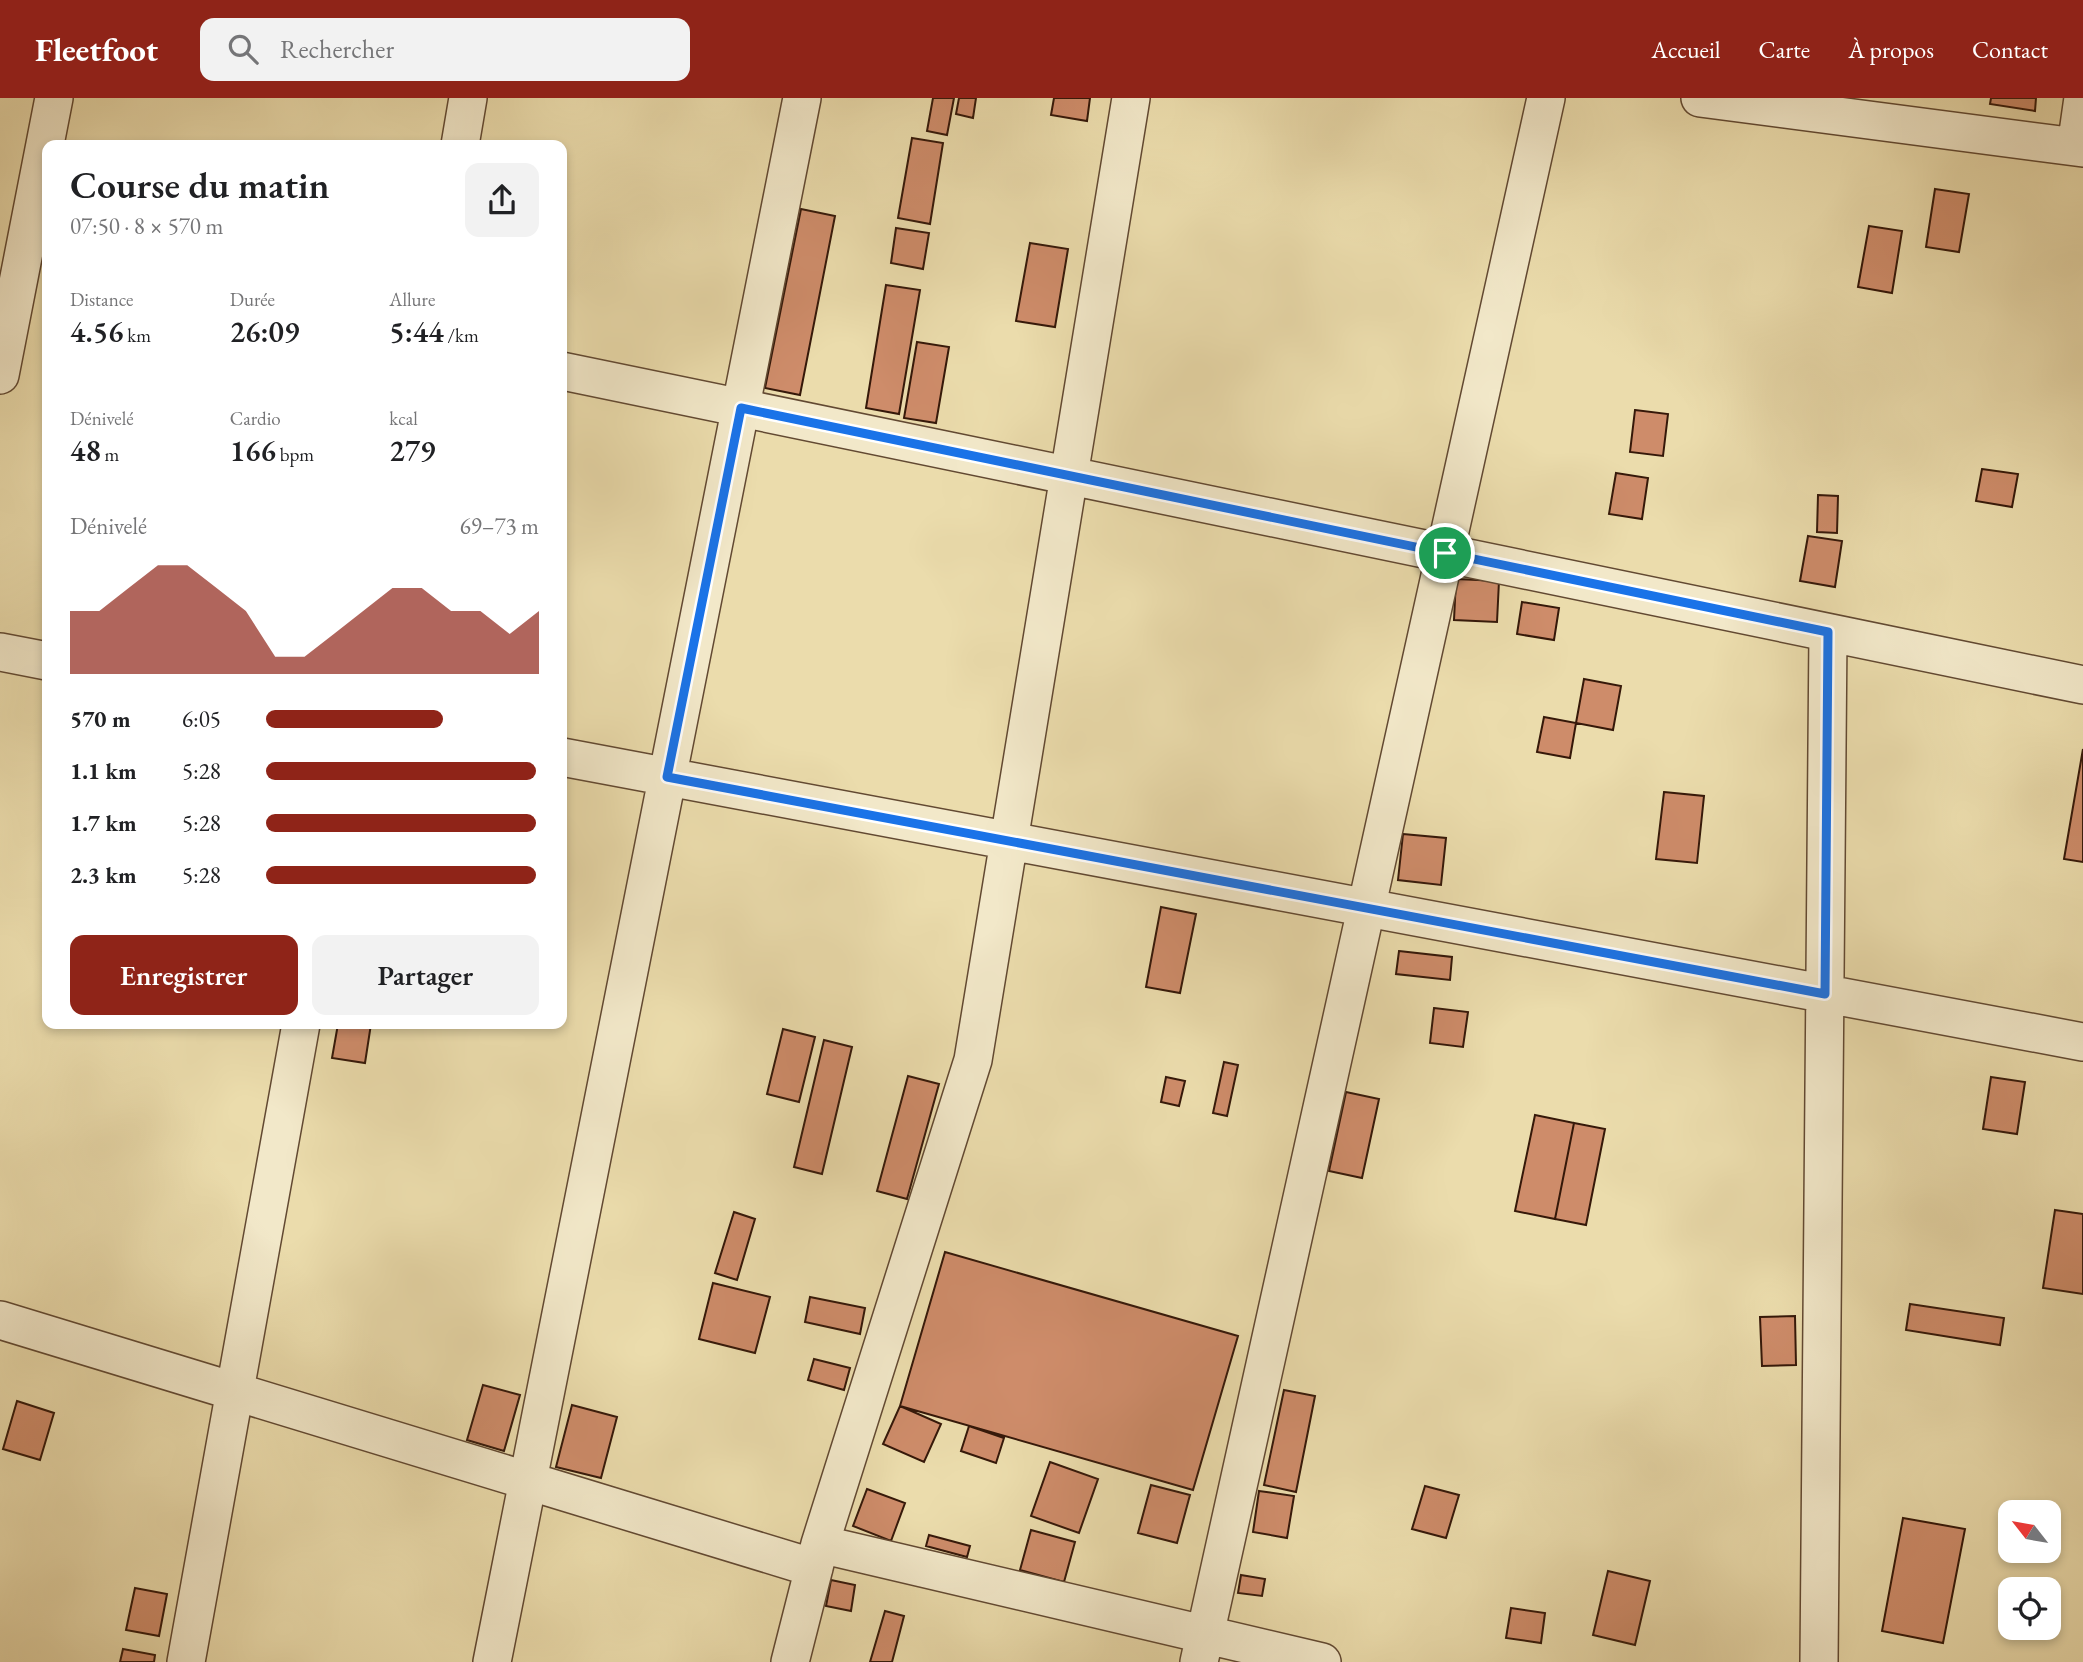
<!DOCTYPE html>
<html lang="fr">
<head>
<meta charset="utf-8">
<style>
  :root { --surface:#fff; --page:#f2f2f2; --text:#202124; --muted:#757577; --accent:#8f2418 }
  body { margin:0; font-family:"EB Garamond",serif; background:var(--page); color:var(--text); height:100vh; display:flex; flex-direction:column; font-size:26px; white-space:nowrap }
  * { box-sizing:border-box; margin:0 }
  p { font-size:23px; color:var(--muted) }
  .icon { flex:none; width:38px; height:38px; fill:none; stroke:currentColor; stroke-width:2; stroke-linecap:round; stroke-linejoin:round }
  .map { position:relative; flex:1; overflow:hidden }
  .sheet { position:absolute; left:42px; top:42px; width:525px; height:889px; display:flex; flex-direction:column; background:var(--surface); border-radius:14px; box-shadow:0 4px 10px #0003 }
  .sheet>* { flex:none }
  .needle { width:46px; rotate:301deg }
  .controls { position:absolute; left:1998px; top:1402px; display:grid; gap:14px }
  .controls a { display:grid; place-items:center; width:63px; height:63px; border-radius:14px; background:var(--surface); box-shadow:0 4px 10px #0003; font-size:35px }
  .pin { position:absolute; display:grid; place-items:center; width:60px; height:60px; color:#fff; margin:-30px; border:4px solid #fff; border-radius:50%; box-shadow:0 2px 7px #0007 }
  .round { display:grid; place-items:center; flex:none; width:74px; height:74px; border-radius:14px; background:var(--page) }
  .head { display:flex; align-items:center; justify-content:space-between; height:119px; padding:0 28px }
  h1 { font-size:38px; font-weight:600; line-height:52px }
  .figures { display:grid; grid-template-columns:repeat(3,1fr); gap:10px; height:119px; padding:7px 28px }
  .figures div { display:grid; align-content:center }
  .figures b { font-size:30px; font-weight:600 }
  .figures small { font-size:19px; font-weight:400 }
  .figures p { font-size:19px }
  .chart { height:196px; padding:14px 28px }
  .chart p { display:flex; justify-content:space-between }
  .chart svg { width:100%; height:126px; margin-top:7px; fill:var(--accent); opacity:.7 }
  .cta { display:flex; gap:14px; margin-top:auto; padding:14px 28px }
  .cta a { flex:1; height:80px; border-radius:14px; background:var(--accent); color:#fff; font-size:28px; font-weight:600; line-height:80px; text-align:center }
  .cta a+a { background:var(--page); color:var(--text) }
  ul { padding:0 28px; list-style:none; font-size:23px }
  li { display:grid; grid-template-columns:112px 84px 1fr; align-items:center; height:52px }
  li i { height:18px; border-radius:9px; background:var(--accent) }
  header { display:flex; align-items:center; gap:42px; box-sizing:border-box; height:98px; padding:0 35px; background:var(--accent); color:#fff }
  header strong { font-size:33px }
  nav { display:flex; gap:38px; margin-inline-start:auto; font-size:24px }
  .search { width:490px; height:63px; background:var(--page); display:flex; align-items:center; gap:18px; box-sizing:border-box; padding:0 24px; border-radius:14px; color:var(--muted); font-size:26px }
  .map>svg:first-child { display:block }
</style>
</head>
<body>
<header>
<strong>Fleetfoot</strong>
<div class="search"><svg class="icon" aria-label="search" viewBox="0 0 24 24"><circle cx="10" cy="10" r="6"/><path d="M15 15l6 6"/></svg>Rechercher</div>
<nav><a>Accueil</a><a>Carte</a><a>À propos</a><a>Contact</a></nav>
</header>
<div class="map">
<svg width="2083" height="1564" viewBox="0 0 2083 1564">
  <rect width="100%" height="100%" fill="#ebdcac"/>
  <filter id="stains"><feTurbulence type="fractalNoise" baseFrequency=".00286" numOctaves="4"/><feColorMatrix values="0 0 0 0 .2 0 0 0 0 .09 0 0 0 0 .02 0 0 0 .5 -.17"/></filter>
  <radialGradient id="worn" r=".72"><stop offset=".6" stop-color="#630" stop-opacity="0"/><stop offset="1" stop-color="#630" stop-opacity=".3"/></radialGradient>
  <!-- building -->
  <path fill="#ce8c6a" stroke="#351809" stroke-width="2" d="M933,0H954L947,37L927,33Z
    M959,0H976L973,20L956,16Z
    M1054,0H1090L1087,23L1051,17Z
    M1991,0H2036L2035,13L1990,6Z
    M912,40L943,45L930,126L898,120Z
    M1935,91L1969,96L1959,154L1926,149Z
    M801,111L835,118L800,297L765,290Z
    M1869,128L1902,133L1892,195L1858,189Z
    M896,130L929,135L923,171L891,165Z
    M1030,145L1068,151L1055,229L1016,223Z
    M886,187L920,192L899,316L866,310Z
    M917,244L949,249L936,325L904,320Z
    M1635,312L1668,316L1663,358L1630,354Z
    M1982,371L2018,376L2012,409L1976,403Z
    M1616,375L1648,380L1642,421L1609,416Z
    M1818,397L1838,398L1837,435L1817,434Z
    M1808,438L1842,443L1835,489L1800,483Z
    M1456,481L1499,483L1497,524L1454,522Z
    M1522,504L1559,510L1554,542L1517,536Z
    M1584,581L1621,588L1613,632L1576,625Z
    M1544,619L1576,625L1570,660L1537,654Z
    M2083,651V764L2064,761Z
    M1664,694L1704,698L1697,765L1656,761Z
    M1403,736L1446,740L1441,787L1398,782Z
    M1161,809L1196,816L1180,895L1146,889Z
    M1399,853L1452,859L1450,882L1396,876Z
    M1434,910L1468,914L1463,949L1430,945Z
    M338,926H371L365,965L332,960Z
    M783,931L815,939L799,1004L767,996Z
    M824,942L852,949L822,1076L794,1069Z
    M1224,964L1238,967L1227,1018L1213,1015Z
    M908,978L939,986L907,1101L877,1093Z
    M1166,979L1185,983L1179,1008L1161,1004Z
    M1991,979L2025,984L2017,1036L1983,1031Z
    M1346,994L1379,1001L1362,1080L1329,1073Z
    M1535,1017L1574,1025L1555,1121L1515,1113Z
    M1574,1025L1605,1031L1586,1127L1555,1121Z
    M2055,1112L2083,1116V1196L2043,1190Z
    M734,1114L755,1121L737,1182L715,1175Z
    M945,1154L1238,1238L1193,1392L900,1308Z
    M713,1185L770,1199L755,1255L699,1241Z
    M810,1199L865,1210L860,1236L805,1224Z
    M1910,1206L2004,1220L2000,1247L1906,1232Z
    M1795,1218L1796,1267L1762,1268L1760,1219Z
    M814,1261L850,1270L844,1292L808,1282Z
    M483,1287L520,1297L504,1353L467,1342Z
    M1284,1292L1315,1298L1296,1394L1264,1387Z
    M17,1303L54,1315L40,1362L3,1351Z
    M572,1307L617,1319L601,1380L556,1369Z
    M900,1308L941,1326L924,1364L883,1346Z
    M969,1328L1004,1340L996,1365L961,1353Z
    M1050,1364L1098,1381L1079,1435L1031,1418Z
    M1151,1387L1190,1397L1177,1445L1138,1435Z
    M1425,1388L1459,1397L1446,1440L1412,1431Z
    M867,1391L905,1405L891,1443L853,1428Z
    M1259,1393L1294,1398L1287,1440L1253,1434Z
    M1903,1420L1965,1431L1943,1545L1882,1533Z
    M1031,1432L1075,1444L1064,1484L1020,1472Z
    M929,1437L970,1448L967,1459L926,1448Z
    M1608,1473L1650,1483L1635,1547L1593,1537Z
    M1241,1477L1265,1481L1262,1498L1238,1495Z
    M831,1482L855,1487L851,1513L826,1508Z
    M135,1490L167,1496L159,1538L126,1532Z
    M1511,1510L1545,1515L1541,1545L1506,1540Z
    M885,1513L904,1518L892,1564H870Z
    M123,1551L155,1557L154,1564H120Z"/>
  <g fill="none" stroke-linecap="round" stroke-linejoin="round">
    <!-- minor casing -->
    <g stroke="#624932" stroke-width="40">
      <path id="minor" d="M1700,0L2083,50
        M460,47L468,0
        M2076,49L2083,0
        M562,273L2083,587
        M0,277L54,0
        M0,554L47,563
        M562,659L2083,944
        M0,1222L814,1470
        M820,1446L1322,1564
        M186,1564L301,926
        M492,1564L802,0
        M790,1564L820,1446L973,962L1131,0
        M1199,1564L1546,0
        M1819,1564L1828,535"/>
    </g>
    <!-- minor -->
    <use href="#minor" stroke="#f2e8c9" stroke-width="37"/>
  </g>
  <g fill="none" stroke-linecap="round" stroke-linejoin="round">
    <!-- route casing -->
    <g stroke="#fff" stroke-width="14">
      <path id="route" d="M741,310L1828,534L1825,896L667,679Z"/>
    </g>
    <!-- route -->
    <use href="#route" stroke="#1a73e8" stroke-width="9"/>
  </g>
  <rect width="100%" height="100%" filter="url(#stains)"/>
  <rect width="100%" height="100%" fill="url(#worn)"/>
</svg>
<div class="controls">
<a><svg class="needle" viewBox="-14 -14 28 28"><path d="M0-13l5 13h-10z" fill="#e53935"/><path d="M0 13l5-13h-10z" fill="#757577"/></svg></a>
<a><svg class="icon" aria-label="locate" viewBox="0 0 24 24"><circle cx="12" cy="12" r="6"/><path d="M12 2v4M12 18v4M2 12h4M18 12h4"/></svg></a>
</div>
<div class="pin" style="left:1445px;top:455px;background:#1e9e55"><svg class="icon" aria-label="arrive" viewBox="0 0 24 24"><path d="M6 21V4h12l-3 4 3 4H6"/></svg></div>
<section class="sheet">
<div class="head"><div><h1>Course du matin</h1><p>07:50 · 8 × 570 m</p></div><a class="round"><svg class="icon" aria-label="share" viewBox="0 0 24 24"><path d="M12 15V3M7 8l5-5 5 5M5 13v7h14v-7"/></svg></a></div>
<div class="figures">
<div><p>Distance</p><b>4.56<small> km</small></b></div>
<div><p>Durée</p><b>26:09</b></div>
<div><p>Allure</p><b>5:44<small> /km</small></b></div>
</div>
<div class="figures">
<div><p>Dénivelé</p><b>48<small> m</small></b></div>
<div><p>Cardio</p><b>166<small> bpm</small></b></div>
<div><p>kcal</p><b>279</b></div>
</div>
<div class="chart"><p><span>Dénivelé</span>69–73 m</p>
<svg viewBox="0 0 160 44" preserveAspectRatio="none"><path d="M0 44V22L10 22L20 14L30 6L40 6L50 14L60 22L70 38L80 38L90 30L100 22L110 14L120 14L130 22L140 22L150 30L160 22V44z"/></svg>
</div>
<ul>
<li><b>570 m</b>6:05<i style="width:65%"></i></li>
<li><b>1.1 km</b>5:28<i style="width:99%"></i></li>
<li><b>1.7 km</b>5:28<i style="width:99%"></i></li>
<li><b>2.3 km</b>5:28<i style="width:99%"></i></li>
</ul>
<div class="cta"><a>Enregistrer</a><a>Partager</a></div>
</section>
</div>
</body>
</html>
